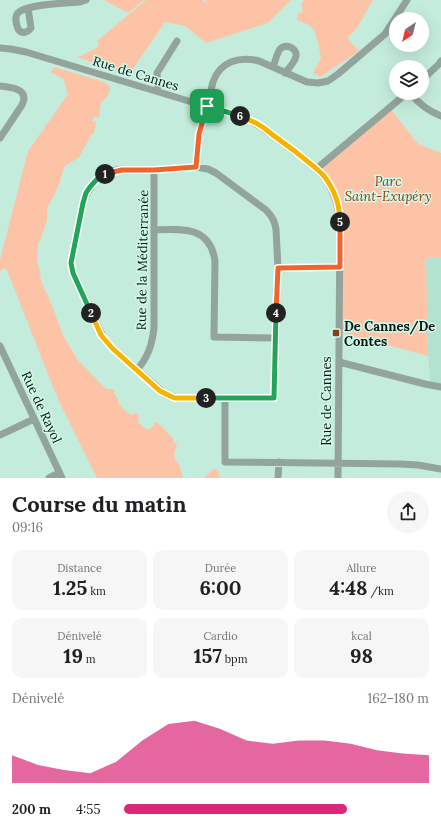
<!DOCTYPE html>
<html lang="fr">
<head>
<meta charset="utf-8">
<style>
  :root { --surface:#fff; --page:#f6f6f6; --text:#202124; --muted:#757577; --accent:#db2777 }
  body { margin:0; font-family:Lora,serif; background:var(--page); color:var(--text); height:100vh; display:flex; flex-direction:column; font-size:15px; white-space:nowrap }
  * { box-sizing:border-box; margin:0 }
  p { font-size:13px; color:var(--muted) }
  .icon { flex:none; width:22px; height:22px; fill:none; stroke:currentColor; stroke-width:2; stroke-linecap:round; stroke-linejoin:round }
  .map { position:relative; height:478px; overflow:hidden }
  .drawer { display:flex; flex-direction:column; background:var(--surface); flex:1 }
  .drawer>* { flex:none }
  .needle { width:26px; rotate:215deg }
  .buttons { position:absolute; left:389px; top:12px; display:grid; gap:8px }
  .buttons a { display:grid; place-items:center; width:40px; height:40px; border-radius:50%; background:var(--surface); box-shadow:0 4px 16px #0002; font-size:20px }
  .pin { position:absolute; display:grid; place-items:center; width:34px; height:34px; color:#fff; margin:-17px; border-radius:8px; box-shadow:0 2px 6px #0006 }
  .km { position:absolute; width:20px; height:20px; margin:-10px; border-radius:50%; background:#222; color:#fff; font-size:11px; line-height:20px; text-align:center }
  .round { display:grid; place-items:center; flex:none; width:42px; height:42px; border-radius:21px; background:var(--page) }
  .summary { display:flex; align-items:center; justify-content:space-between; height:68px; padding:0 12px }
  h1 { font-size:22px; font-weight:800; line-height:30px }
  .figures { display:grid; grid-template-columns:repeat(3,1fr); gap:6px; height:68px; padding:4px 12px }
  .figures div { display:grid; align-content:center; border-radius:10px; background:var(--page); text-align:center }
  .figures b { font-size:20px; font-weight:800 }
  .figures small { font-size:11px; font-weight:400 }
  .figures p { font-size:11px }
  .chart { height:112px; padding:8px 12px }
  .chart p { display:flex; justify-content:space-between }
  .chart svg { width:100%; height:72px; margin-top:4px; fill:var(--accent); opacity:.7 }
  ul { padding:0 12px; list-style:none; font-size:13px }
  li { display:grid; grid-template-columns:64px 48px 1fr; align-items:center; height:30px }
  li i { height:10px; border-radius:5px; background:var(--accent) }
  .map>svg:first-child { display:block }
</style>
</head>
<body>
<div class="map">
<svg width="441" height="478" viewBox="0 0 441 478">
  <rect width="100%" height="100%" fill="#c4ecdc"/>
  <!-- built -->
  <path fill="#b2e3d0" d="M428,257L441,258V387L431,385L428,356L426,261Z"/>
  <!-- green -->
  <path fill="#fdc3a7" d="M104,0H144L128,13Z
    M146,0H202L207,3L206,0H291L268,23L206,43L185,26L165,22L128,76L78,57L95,49L99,45L97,41Z
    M304,0H373L357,28L347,38L359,51L320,77L313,73L321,58C319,49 318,31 309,25C306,23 301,22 297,20L298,14L303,11L301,5Z
    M54,67L104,82C118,90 104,97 100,106C98,110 102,112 98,118L94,117L92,121L96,122L94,133L91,135L83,150L79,157L64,167L60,182L53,198L47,208V220L41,239L38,244L37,262L40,271L41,281L49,298L63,335L77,359L106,389H112L115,391L114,393L119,401V405L131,415C134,413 135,413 139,415L138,422L147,430L152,427L156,422L158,423L172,437L174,442L177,445L174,453L175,459L179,465L183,478H97L57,397L7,270L4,268L0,271V260L28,151L68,94L65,86L64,79L51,72Z
    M389,107L418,144L441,153V258L428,257L426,261L428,356L339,332L340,219L323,176L321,165Z
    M215,469L218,471L220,478H204L212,470Z"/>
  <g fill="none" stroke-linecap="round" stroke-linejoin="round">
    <!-- minor -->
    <path stroke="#93a49d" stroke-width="7" d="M28,8L31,28C28,32 22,35 18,29C16,24 14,15 19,12C29,4 67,3 80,2L86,0
      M0,48L11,49L26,52L245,118C261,126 276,137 291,149C304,158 318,168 327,181C334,193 338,206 340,219L338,478
      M273,67C275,62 277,53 280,49C286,43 297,48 296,56C295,62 289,68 285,73
      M422,80L438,65L441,61
      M0,86C11,87 30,89 22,105L0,138
      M156,91L158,87L157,73L177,41
      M410,93C419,104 428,111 441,116
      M196,167L208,169L216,173L266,210C272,216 275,221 276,229L278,268L274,398C251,398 228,399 205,398C192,398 177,400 165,394L112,348L104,339L73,273L71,263L83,203C87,192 94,180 104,174C117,167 139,170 153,170C167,169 182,168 196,167Z
      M196,167C197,156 197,144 200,133C202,123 205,113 208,103C210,96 211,89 213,82C220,61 240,56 259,61L307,82L318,83L328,81L338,74L385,34L407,0
      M317,169L321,165L407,93
      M155,230C182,229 210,226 215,261L214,337L276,338
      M278,268L340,267
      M0,346L62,478
      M339,362L425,384L441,387
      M137,370C148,357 152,345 154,328V170
      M225,399V462L400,464L418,465L441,469
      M0,435L34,419
      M49,478L59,473
      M278,478L279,462"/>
  </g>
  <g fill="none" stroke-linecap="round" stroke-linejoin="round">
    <!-- split-1 casing -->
    <g stroke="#fff" stroke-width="8">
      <path id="split-1" d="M105,174L122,170H154L196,167L199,134L207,106"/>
    </g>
    <!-- split-2 casing -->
    <g stroke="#fff" stroke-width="8">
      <path id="split-2" d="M91,313L73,273L71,263L83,203C84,200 85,196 86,193C90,186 98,177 105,174"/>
    </g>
    <!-- split-3 casing -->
    <g stroke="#fff" stroke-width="8">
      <path id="split-3" d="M91,313L101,335L112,348L160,391L170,396L175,398H206"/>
    </g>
    <!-- split-4 casing -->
    <g stroke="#fff" stroke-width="8">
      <path id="split-4" d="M206,398H274L276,313"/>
    </g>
    <!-- split-5 casing -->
    <g stroke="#fff" stroke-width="8">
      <path id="split-5" d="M276,313L278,268L340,267V222"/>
    </g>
    <!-- split-6 casing -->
    <g stroke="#fff" stroke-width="8">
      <path id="split-6" d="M240,116L256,123L264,128C274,136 285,144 296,152C305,160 316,167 324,176C334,189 340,206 340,222"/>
    </g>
    <!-- split-7 casing -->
    <g stroke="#fff" stroke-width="8">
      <path id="split-7" d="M207,106L240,116"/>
    </g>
    <!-- split-1 -->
    <use href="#split-1" stroke="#f0652b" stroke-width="5"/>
    <!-- split-2 -->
    <use href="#split-2" stroke="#22a559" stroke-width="5"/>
    <!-- split-3 -->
    <use href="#split-3" stroke="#f5b400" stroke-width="5"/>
    <!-- split-4 -->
    <use href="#split-4" stroke="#22a559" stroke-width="5"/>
    <!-- split-5 -->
    <use href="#split-5" stroke="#f0652b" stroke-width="5"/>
    <!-- split-6 -->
    <use href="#split-6" stroke="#f5b400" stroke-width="5"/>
    <!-- split-7 -->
    <use href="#split-7" stroke="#22a559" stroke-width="5"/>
  </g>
  <!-- markers -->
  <rect fill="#864119" stroke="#d1f9ea" stroke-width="1.5" x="332" y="329" width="8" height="8" rx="2"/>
  <g text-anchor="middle" stroke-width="3" stroke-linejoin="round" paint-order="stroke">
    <!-- street labels -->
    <g font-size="13" fill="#061510" stroke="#d1f9ea">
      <text transform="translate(136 73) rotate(17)" y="5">Rue de Cannes</text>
      <text transform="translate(142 260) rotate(-89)" y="5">Rue de la Méditerranée</text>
      <text transform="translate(326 401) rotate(-90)" y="5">Rue de Cannes</text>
      <text transform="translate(42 407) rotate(65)" y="5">Rue de Rayol</text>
    </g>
    <!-- park labels -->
    <g font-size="13" font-style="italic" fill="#8a3e0d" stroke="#d1f9ea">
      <text x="388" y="186">Parc<tspan x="388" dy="15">Saint-Exupéry</tspan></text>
    </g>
    <!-- poi labels -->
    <g font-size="13" font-weight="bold" fill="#061510" stroke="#d1f9ea" text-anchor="start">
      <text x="344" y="331">De Cannes/De<tspan x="344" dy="15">Contes</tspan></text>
    </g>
  </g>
</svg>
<div class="buttons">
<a><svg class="needle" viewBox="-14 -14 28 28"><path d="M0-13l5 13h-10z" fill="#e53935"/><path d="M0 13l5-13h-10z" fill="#757577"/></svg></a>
<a><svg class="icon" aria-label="layers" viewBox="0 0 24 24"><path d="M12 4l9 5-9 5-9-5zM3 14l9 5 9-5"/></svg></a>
</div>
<div class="pin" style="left:207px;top:106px;background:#1e9e55"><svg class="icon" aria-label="arrive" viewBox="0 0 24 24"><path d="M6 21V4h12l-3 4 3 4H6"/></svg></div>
<b class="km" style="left:105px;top:174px">1</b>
<b class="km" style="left:91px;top:313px">2</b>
<b class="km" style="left:206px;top:398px">3</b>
<b class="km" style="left:276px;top:313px">4</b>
<b class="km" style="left:340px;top:222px">5</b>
<b class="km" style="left:240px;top:116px">6</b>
</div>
<section class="drawer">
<div class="summary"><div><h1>Course du matin</h1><p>09:16</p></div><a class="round"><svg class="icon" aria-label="share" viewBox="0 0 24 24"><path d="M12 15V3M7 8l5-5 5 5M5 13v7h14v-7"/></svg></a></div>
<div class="figures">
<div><p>Distance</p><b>1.25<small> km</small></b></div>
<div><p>Durée</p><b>6:00</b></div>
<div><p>Allure</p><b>4:48<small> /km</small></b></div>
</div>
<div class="figures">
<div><p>Dénivelé</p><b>19<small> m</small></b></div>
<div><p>Cardio</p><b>157<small> bpm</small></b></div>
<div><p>kcal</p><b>98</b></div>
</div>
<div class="chart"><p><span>Dénivelé</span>162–180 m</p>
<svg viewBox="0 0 160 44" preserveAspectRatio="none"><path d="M0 44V27L10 33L20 36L30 38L40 31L50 18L60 8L70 6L80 11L90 18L100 20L110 18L120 18L130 20L140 24L150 26L160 27V44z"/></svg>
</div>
<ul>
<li><b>200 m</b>4:55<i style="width:73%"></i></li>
</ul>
</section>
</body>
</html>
